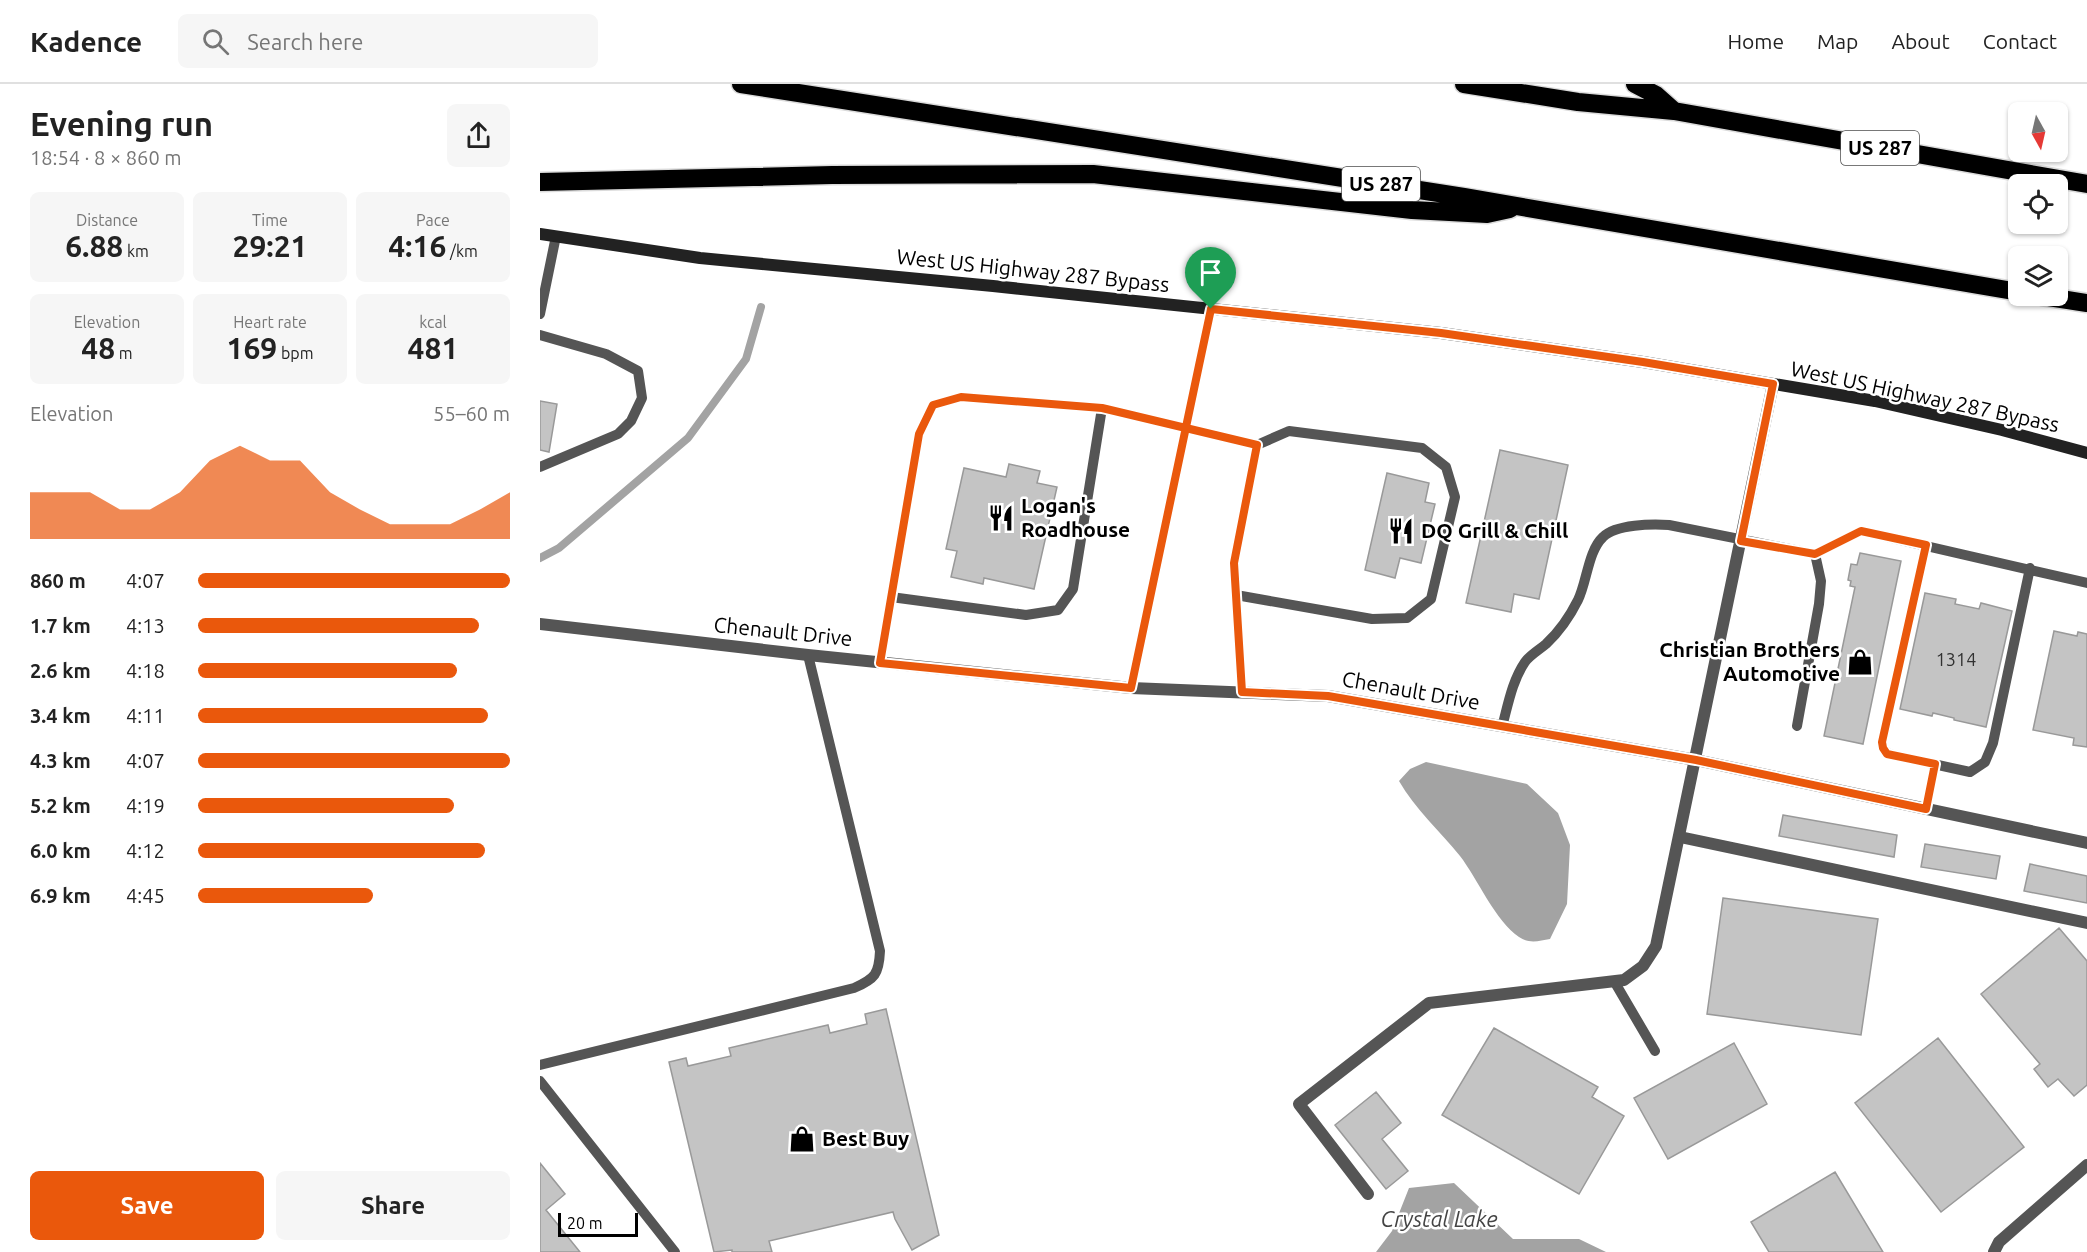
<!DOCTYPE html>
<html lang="en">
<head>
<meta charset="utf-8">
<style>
  :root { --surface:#fff; --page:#f6f6f6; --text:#222; --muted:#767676; --line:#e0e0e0; --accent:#ea580c }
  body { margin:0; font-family:Ubuntu,sans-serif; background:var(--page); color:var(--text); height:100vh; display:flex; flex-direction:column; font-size:22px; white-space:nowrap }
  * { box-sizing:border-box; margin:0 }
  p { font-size:20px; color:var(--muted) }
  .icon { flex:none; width:33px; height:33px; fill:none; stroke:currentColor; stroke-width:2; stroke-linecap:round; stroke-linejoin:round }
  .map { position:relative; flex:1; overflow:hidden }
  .panel { display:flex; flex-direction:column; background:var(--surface); width:540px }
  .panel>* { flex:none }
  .needle { width:39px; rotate:172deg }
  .fabs { position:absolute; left:1468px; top:18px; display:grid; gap:12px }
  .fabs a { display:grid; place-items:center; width:60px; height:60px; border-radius:9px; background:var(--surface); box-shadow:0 2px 4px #0004; font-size:30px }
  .scale { position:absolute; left:18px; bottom:15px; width:80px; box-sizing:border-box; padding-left:6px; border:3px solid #000; border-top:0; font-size:16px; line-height:21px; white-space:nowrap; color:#000; -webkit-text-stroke:4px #fff; paint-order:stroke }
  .pin { position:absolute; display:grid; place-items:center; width:51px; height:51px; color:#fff; margin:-62px -26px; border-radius:50% 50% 50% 0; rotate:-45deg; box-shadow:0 0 6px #0007 }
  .pin .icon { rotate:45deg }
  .round { display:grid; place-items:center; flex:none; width:63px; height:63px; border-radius:9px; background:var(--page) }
  .overview { display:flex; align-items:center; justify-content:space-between; height:102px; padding:0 30px }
  h1 { font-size:33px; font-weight:600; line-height:45px }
  .figures { display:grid; grid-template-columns:repeat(3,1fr); gap:9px; height:102px; padding:6px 30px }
  .figures div { display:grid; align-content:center; border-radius:9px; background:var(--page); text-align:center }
  .figures b { font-size:30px; font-weight:600 }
  .figures small { font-size:16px; font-weight:400 }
  .figures p { font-size:16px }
  .chart { height:168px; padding:12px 30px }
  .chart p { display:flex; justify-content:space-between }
  .chart svg { width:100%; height:108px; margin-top:6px; fill:var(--accent); opacity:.7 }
  .button { display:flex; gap:12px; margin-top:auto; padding:12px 30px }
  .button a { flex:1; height:69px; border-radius:9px; background:var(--accent); color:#fff; font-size:24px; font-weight:600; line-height:69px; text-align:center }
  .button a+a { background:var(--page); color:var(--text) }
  ul { padding:0 30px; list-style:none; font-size:20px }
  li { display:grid; grid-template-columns:96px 72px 1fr; align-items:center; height:45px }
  li i { height:15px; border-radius:8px; background:var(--accent) }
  header { display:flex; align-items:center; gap:36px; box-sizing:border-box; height:84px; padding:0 30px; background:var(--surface); border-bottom:2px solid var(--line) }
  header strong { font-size:28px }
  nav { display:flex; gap:33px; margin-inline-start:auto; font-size:21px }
  .search { width:420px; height:54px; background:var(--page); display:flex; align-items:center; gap:15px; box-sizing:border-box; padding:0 21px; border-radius:9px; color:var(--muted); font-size:22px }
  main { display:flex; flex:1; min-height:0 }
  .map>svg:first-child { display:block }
</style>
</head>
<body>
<header>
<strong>Kadence</strong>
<div class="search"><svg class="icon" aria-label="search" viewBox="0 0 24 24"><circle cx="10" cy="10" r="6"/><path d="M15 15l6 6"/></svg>Search here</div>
<nav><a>Home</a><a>Map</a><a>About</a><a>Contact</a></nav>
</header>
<main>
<section class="panel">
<div class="overview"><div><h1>Evening run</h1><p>18:54 · 8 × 860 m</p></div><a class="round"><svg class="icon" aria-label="share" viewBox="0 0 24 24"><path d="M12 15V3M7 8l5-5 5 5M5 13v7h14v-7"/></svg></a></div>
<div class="figures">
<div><p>Distance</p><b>6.88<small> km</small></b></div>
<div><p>Time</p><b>29:21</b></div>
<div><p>Pace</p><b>4:16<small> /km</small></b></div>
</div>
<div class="figures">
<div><p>Elevation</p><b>48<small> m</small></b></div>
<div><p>Heart rate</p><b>169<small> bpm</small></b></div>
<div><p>kcal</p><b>481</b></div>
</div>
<div class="chart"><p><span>Elevation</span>55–60 m</p>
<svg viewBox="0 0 160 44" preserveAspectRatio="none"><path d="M0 44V25L10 25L20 25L30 32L40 32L50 25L60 12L70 6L80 12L90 12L100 25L110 32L120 38L130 38L140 38L150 32L160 25V44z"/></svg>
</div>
<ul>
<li><b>860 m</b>4:07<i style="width:100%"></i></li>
<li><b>1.7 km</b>4:13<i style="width:90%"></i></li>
<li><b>2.6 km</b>4:18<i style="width:83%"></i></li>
<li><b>3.4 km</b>4:11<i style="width:93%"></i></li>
<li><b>4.3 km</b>4:07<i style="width:100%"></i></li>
<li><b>5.2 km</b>4:19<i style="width:82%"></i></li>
<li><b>6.0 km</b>4:12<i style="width:92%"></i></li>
<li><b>6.9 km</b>4:45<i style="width:56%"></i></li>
</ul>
<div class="button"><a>Save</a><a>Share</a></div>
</section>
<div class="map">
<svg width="1547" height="1168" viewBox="0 0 1547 1168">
  <rect width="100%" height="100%" fill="#fff"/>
  <!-- water -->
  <path fill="#a3a3a3" d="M886,678L987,700L1018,729L1030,761L1027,820L1010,855C999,857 989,860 979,853C956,838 937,794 920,772C900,747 875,725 859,697L870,685Z
    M914,1099L973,1155H1039L1066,1168H836L852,1147L869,1104Z"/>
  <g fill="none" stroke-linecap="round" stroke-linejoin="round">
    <!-- stream -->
    <path stroke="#a3a3a3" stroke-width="8" d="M0,474L19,464L148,354L206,275L221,223"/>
  </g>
  <!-- building -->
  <path fill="#c4c4c4" stroke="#999" stroke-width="1.5" d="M0,317L17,320L9,368L0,366Z
    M960,366L1028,381L999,515L974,510L971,528L926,519Z
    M469,380L500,387L497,399L517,403L494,505L444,494L443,500L411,493L417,467L406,465L424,384L466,393Z
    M847,389L889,399L885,418L895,420L881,479L860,474L855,494L825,486Z
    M1320,469L1361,477L1323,660L1284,652L1315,503L1310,502L1311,497L1308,496L1311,480L1317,481Z
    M1385,509L1416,515L1415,520L1439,525L1441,519L1472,527L1446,643L1414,636V634L1393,629L1392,632L1360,625Z
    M1514,547L1537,552L1538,548L1547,550V663L1533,661L1534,654L1493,646Z
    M1243,731L1357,751L1354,773L1239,752Z
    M1385,760L1460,772L1456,795L1381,783Z
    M1490,780L1547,792V819L1484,807Z
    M1183,814L1338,835L1321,951L1167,930Z
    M1519,844L1547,877V1001L1534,1012L1518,995L1508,1003L1494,985L1500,980L1441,910Z
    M346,925L399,1151L372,1166L355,1135L353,1128L229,1157L232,1168H192V1166L174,1168L129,978L146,974L148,982L191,972L189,964L288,941L290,949L327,940L325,930Z
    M954,944L1058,1003L1052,1013L1084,1032L1039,1110L902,1031Z
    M1398,954L1484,1063L1401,1128L1315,1019Z
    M1194,959L1227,1020L1128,1075L1094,1014Z
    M836,1008L861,1039L842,1055L868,1087L846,1105L795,1041Z
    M0,1079L25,1110L6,1126L40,1168H0Z
    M1295,1088L1343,1168H1229L1211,1138Z"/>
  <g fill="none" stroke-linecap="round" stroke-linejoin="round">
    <!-- motorway casing -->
    <g stroke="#dbdbdb" stroke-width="21">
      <path id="motorway" d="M201,0L924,113L1479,208
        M924,0L1038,18L1134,27L1547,100
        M1095,0L1116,11L1134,27
        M0,98L292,91L553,90L872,126L947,130L970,125
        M1502,212L1547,219"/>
    </g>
    <!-- service -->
    <path stroke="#555" stroke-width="10" d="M0,230L16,152
      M0,251L66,270L98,287L102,314L91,337L78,350L0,383
      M1386,461L1342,658L1343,664L1348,670L1430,688L1445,678L1453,659L1490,484
      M696,511L832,535L867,534L891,515L915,413L906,383L882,364L749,347L717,361L694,479L702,608
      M351,513L486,531L518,526L533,505L562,324
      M340,578L379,350L393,321L421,313L562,324L717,361
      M591,604L671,225
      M1257,642L1279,520L1281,497L1275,470
      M962,643C968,621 972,597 985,578C990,571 999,566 1006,560C1019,548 1030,532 1038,516C1047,498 1048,467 1063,453C1076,440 1112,440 1129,441L1275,470L1321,447L1547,499
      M1386,725L1395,680
      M1074,897L1115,967
      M0,981L314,904C335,895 339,890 340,867L268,571
      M0,997L135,1168"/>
    <!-- minor -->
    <path stroke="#555" stroke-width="12" d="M0,540L268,571L591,604L788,612L1156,676L1547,759
      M1140,753L1547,839
      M828,1110L759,1020L889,919L1084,896L1103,882L1116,862L1233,300
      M1454,1168L1459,1158L1547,1081"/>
    <!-- secondary -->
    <path stroke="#222" stroke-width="12" d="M0,150L160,174L453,202L901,249L1103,278L1335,317L1462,346L1547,369"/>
    <!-- motorway -->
    <use href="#motorway" stroke="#000" stroke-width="18"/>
  </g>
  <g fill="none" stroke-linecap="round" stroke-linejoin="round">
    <!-- route casing -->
    <g stroke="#fff" stroke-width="12">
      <path id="route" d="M671,225C644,351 618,477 591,604L340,579L379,350L393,321L421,313L562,324L717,361L694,479L702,608L788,612L1156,676L1386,725L1395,680L1347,670L1343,664L1342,658L1386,461L1321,447L1275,470L1201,457L1233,300L1103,278L901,249L671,225"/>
    </g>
    <!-- route -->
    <use href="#route" stroke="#ea580c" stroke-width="8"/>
  </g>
  <!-- icons -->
  <defs>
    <g id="restaurant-bare" transform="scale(2.07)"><path d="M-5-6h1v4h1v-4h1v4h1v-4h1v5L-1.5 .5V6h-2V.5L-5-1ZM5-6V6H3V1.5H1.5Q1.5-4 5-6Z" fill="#000" stroke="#fff" stroke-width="2.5" paint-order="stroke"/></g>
    <g id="shop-bare" transform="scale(2.07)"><path d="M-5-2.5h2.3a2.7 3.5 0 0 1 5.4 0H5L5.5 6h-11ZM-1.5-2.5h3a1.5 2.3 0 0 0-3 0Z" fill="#000" stroke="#fff" stroke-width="2.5" paint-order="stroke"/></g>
  </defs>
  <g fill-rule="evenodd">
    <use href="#restaurant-bare" x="461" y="434"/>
    <use href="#restaurant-bare" x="861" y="447"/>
    <use href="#shop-bare" x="1320" y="578"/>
    <use href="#shop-bare" x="262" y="1055"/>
  </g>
  <g text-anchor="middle" stroke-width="5" stroke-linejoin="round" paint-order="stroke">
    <!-- number labels -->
    <g font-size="18" fill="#313131">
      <text x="1416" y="582">1314</text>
    </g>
    <!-- shield labels -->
    <g fill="#fff" stroke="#4c4c4c" stroke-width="1.5">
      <rect x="1301" y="47" width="78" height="34" rx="4.5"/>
      <rect x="802" y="83" width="78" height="34" rx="4.5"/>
    </g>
    <g font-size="20" font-weight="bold" fill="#000">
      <text x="1340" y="71">US 287</text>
      <text x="841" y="107">US 287</text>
    </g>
    <!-- street labels -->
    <g font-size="21" fill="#000" stroke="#fff">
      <text transform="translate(493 187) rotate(6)" y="7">West US Highway 287 Bypass</text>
      <text transform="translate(1385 313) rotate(12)" y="7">West US Highway 287 Bypass</text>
      <text transform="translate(243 548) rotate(6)" y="7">Chenault Drive</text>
      <text transform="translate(871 607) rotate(10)" y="7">Chenault Drive</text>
    </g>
    <!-- poi labels -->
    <g font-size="21" font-weight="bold" fill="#000" stroke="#fff" text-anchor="start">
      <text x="481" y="429">Logan's<tspan x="481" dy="24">Roadhouse</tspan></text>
      <text x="881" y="454">DQ Grill &amp; Chill</text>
      <text x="1300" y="573" text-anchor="end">Christian Brothers<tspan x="1300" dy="24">Automotive</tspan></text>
      <text x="282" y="1062">Best Buy</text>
    </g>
    <!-- water labels -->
    <g font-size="22" font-style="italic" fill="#444" stroke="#fff">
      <text x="899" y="1143">Crystal Lake</text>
    </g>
  </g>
</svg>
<div class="fabs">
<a><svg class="needle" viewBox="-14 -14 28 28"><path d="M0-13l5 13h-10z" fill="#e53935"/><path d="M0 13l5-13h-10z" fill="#767676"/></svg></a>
<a><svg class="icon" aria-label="locate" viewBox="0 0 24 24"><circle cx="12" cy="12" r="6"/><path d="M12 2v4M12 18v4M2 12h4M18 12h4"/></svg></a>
<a><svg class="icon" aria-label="layers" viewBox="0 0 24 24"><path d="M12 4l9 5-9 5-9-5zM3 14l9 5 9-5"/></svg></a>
</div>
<div class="scale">20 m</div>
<div class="pin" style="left:671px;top:225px;background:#1e9e55"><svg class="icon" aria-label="arrive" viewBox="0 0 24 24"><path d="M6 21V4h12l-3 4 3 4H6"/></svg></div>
</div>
</main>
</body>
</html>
